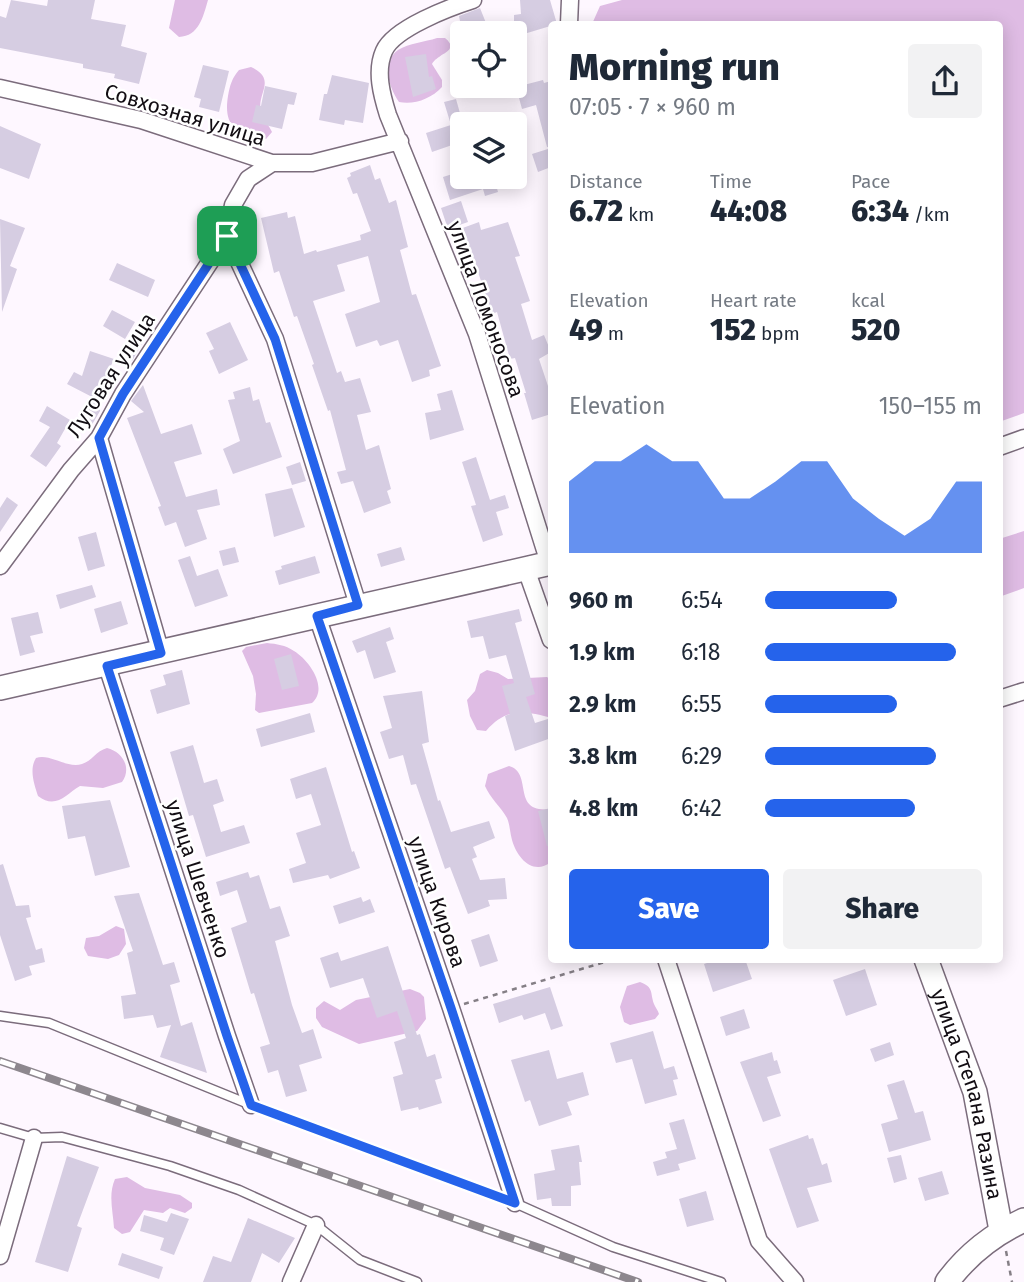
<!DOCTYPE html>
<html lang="en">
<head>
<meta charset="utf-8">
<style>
  :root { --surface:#fff; --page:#f2f2f3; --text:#1f2937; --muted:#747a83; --accent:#2563eb }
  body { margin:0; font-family:"Fira Sans",sans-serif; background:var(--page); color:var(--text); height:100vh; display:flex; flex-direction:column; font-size:26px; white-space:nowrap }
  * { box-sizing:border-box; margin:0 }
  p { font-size:23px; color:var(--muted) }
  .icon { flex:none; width:38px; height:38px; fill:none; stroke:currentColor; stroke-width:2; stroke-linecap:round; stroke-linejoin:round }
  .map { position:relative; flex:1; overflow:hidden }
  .side { position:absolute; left:548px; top:21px; width:455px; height:942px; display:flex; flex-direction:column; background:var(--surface); border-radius:7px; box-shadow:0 4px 18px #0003 }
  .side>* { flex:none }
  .buttons { position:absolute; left:450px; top:21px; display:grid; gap:14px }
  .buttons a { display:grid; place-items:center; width:77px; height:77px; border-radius:7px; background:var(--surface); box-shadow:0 4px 18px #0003; font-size:35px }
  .pin { position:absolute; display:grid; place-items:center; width:60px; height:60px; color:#fff; margin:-30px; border-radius:14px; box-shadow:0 4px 10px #0006 }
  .round { display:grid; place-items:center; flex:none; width:74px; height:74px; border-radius:7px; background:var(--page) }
  .headline { display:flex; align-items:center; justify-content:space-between; height:119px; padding:0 21px }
  h1 { font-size:38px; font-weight:800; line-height:52px }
  .stats { display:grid; grid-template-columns:repeat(3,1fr); gap:10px; height:119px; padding:7px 21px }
  .stats div { display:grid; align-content:center }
  .stats b { font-size:30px; font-weight:800 }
  .stats small { font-size:19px; font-weight:400 }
  .stats p { font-size:19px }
  .chart { height:196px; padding:14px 21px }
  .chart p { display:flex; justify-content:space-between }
  .chart svg { width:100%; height:126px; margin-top:7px; fill:var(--accent); opacity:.7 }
  .button { display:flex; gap:14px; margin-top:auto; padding:14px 21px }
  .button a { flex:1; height:80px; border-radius:7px; background:var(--accent); color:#fff; font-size:28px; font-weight:800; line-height:80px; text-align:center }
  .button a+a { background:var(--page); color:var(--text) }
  ul { padding:0 21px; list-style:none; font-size:23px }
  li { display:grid; grid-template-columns:112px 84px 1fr; align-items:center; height:52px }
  li i { height:18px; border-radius:9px; background:var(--accent) }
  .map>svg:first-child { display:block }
</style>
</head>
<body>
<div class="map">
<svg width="1024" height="1282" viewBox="0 0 1024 1282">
  <rect width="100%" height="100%" fill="#fef7ff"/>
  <!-- green -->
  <path fill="#dfbce4" d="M175,0H208C203,17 199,36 179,37L169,28Z
    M622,0H1024V413L999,422V24H592L600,6Z
    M437,38H445C461,51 438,53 432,64L442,80V87C431,99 414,105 399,102C389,88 381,62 398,50C409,43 425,42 437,38Z
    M251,67C278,80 256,93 261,112C263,120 269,125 272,132L266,139C237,134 223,127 228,96C230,85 232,78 239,70Z
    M1024,531V588L999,597V539Z
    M267,643C277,644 285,645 294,651C309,660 329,688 312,703L259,713L255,710L256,694L253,676L242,651L246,647Z
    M487,670L498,673L508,679L547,677L551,680V718C524,710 506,708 486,731L477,730L470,716L467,700L475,691L480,674Z
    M107,748C123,752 132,768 122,782L103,788L80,786C66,794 56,810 38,796C34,784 29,769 36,758C50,753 67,769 82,764C92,761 96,751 107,748Z
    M509,766C534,773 510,814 551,809V862C533,876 517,858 512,840C510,833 510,825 507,818C501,807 490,798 485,786L488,774Z
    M116,926L124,929L126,944L119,955L108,959L88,956L84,948L86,938L99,936Z
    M640,982C654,987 650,993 654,1004C655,1007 658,1010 659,1014L655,1019L630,1025L624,1022L620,1007L627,986Z
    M410,989L420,993L424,997L426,1019L417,1031L359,1044L322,1027L316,1018V1008L324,1001L340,1010L356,1000Z
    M127,1177L145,1188L180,1195L192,1203V1208L185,1213L170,1208L163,1213L144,1210L130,1232L122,1234L114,1228C113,1211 108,1195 115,1179Z"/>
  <!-- building -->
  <path fill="#d6cde2" d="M11,0L47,6L48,0H95L91,19L126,25L121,46L147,53L139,84L114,78L115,74L83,68V64L0,48V16L6,18Z
    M520,0H550L557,24L514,37V15L521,14Z
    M480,8L490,33H451L450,29L461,26L459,16Z
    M426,54L429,77L432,76L436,89L413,97L405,57Z
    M203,65L229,71L219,112L199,107L201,99L194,97Z
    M332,75L369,83L363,123L345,120L344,125L319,120L324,94H327Z
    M543,80L544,83L551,81V147H547L536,105L522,109L516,87Z
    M265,86L297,93L294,105L288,104L282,129L252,122L256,105L261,106Z
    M456,99L463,124L462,150L458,151L455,141V144L432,152L426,133L451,125L444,102Z
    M0,126L41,144L29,179L0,168Z
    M551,148V167L538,172L532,154Z
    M370,165L375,180L380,178L389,203L396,200L408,247L400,250L412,295L416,294L441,366L429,370L430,376L412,382L398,340L380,346L377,340L356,347L345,314L380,302L368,256L337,265L345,291L313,301L337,373L341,371L345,382L360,378L371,412L357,415L366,450L379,445L391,489L387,491L391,503L364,513L353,481L341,484L337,472L346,470L330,410L328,411L312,365L314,364L297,316L294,317L279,271L274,273L261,218L287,212L288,218L295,216L304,254L316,250L317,252L361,240L360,235L371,231L357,193L353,194L347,178L351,176L350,173Z
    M462,171V177H511L512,179L496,185L498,192L485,196L483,189L450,200L443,177Z
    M461,201L468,222L448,229L441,208Z
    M0,219L25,228L10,266L17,269L2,312Z
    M479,222L481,230L508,222L520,256L515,257L530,301L521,304L532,340L544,335L551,352L539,359L551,395V414L532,420L524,393H526L515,358L510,359L497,312L492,314L475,263L473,264L460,229Z
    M117,263L155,280L148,297L109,280Z
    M112,310L135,322L125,339L103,326Z
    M230,322L248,360L219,374L209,351L214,349L206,333Z
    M133,331L145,338L132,361L120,355Z
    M90,351L114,359L96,399L67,384L74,372L82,376Z
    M143,385L161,434L192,424L202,454L174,462L186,497L217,489L220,505L197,510L207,539L185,547L176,522L165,526L158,507L161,506L127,418L144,412L131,401Z
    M250,387L253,401L259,399L266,423L270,422L282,457L233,474L223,449L240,441L228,400L235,399L233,392Z
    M452,390L464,430L430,440L425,413L441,410L437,394Z
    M90,400L100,406V411L90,428L78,421Z
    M47,406L70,420L57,443L61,446L46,467L30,456L50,427L39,421Z
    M476,457L490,500L505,495L509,508L496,512L503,535L483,542L471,506L476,505L462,462Z
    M300,462L306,481L292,485L286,467Z
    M292,488L305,527L274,537L265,494Z
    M7,497L18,505L0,532V508Z
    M96,532L105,566L88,571L78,537Z
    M235,547L239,562L223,566L219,551Z
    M401,547L405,560L381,567L377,554Z
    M190,556L197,576L218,569L228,596L195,607L178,560Z
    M315,556L320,573L279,585L275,571L282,569L281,566Z
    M92,585L96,597L60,609L56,595Z
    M121,601L128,624L101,633L94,609Z
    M519,609L522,621L515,623L535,694L526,697L535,723L551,718V738L515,751L505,716L510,714L502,686L514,683L506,655L489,659L483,636L471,638L467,621Z
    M38,612L43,633L30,636L35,652L20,656L11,618Z
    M390,627L394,639L386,642L396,672L374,679L365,650L357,653L352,641Z
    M291,654L299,686L282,690L274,659Z
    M182,670L190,704L157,714L150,690L166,685L163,675Z
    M422,691L429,742L422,744L438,801L440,800L451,832L489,821L495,838L473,847L477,857L472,859L480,880L505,878L507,899L488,900L490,906L468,914L450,867L445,869L416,784L411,785L403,755L389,759L380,732L392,728L383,696Z
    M310,713L315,732L261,747L256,729Z
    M193,745L204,783L217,779L224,801L213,805L221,832L244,825L250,843L206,857L193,815L189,816L170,752Z
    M326,767L352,852L354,851L360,868L330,879L328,875L293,883L289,869L306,863L296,833L321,825L311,794L296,799L290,779Z
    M110,800L130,867L95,876L85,836L68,839L62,806Z
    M551,808V846H547L538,811Z
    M3,864L16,906L29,905L31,917L26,918L36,950L42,948L45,962L29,966L32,975L15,981L0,935V865Z
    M248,872L250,878L259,875L270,909L280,906L290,936L275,941L292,1005L302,1033L313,1029L322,1058L299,1065L307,1091L286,1097L278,1070L268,1073L260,1047L270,1044L254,993L251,994L231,928L247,922L237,890L220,896L216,882Z
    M139,893L163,965L174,962L180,982L170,985L181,1026L192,1022L207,1073L160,1057L171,1025L157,1028L153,1015L124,1019L121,996L136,994L127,953L133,951L114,896Z
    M361,897L363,902L370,899L375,912L339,924L333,906Z
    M489,934L498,961L480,967L471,940Z
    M388,946L417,1035L420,1034L427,1057L435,1054L442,1078L435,1080L442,1103L419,1110L418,1107L401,1111L393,1077L403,1074L394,1042L406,1038L397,1011L377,1018L363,978L330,988L320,958L338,952L341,961Z
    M719,959H745L752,979L713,992L704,964Z
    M865,969L877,1005L846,1016L833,980Z
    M550,987L563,1026L551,1030L545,1013L524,1020L522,1015L499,1023L493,1004Z
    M744,1009L750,1028L726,1036L720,1017Z
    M653,1031L664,1069L674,1066L678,1079L673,1080L677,1095L645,1104L632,1059L616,1063L610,1043Z
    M890,1042L894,1055L875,1062L870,1049Z
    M549,1050L557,1079L583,1072L589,1095L567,1102L572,1115L539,1126L530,1100L525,1102L511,1060Z
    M772,1052L774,1061L777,1060L781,1073L767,1077L781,1116L763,1122L740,1062Z
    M904,1080L915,1113L923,1111L931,1140L889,1152L881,1124L898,1119L887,1085Z
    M684,1119L696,1159L678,1164L680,1170L657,1176L653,1162L667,1158L665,1152L677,1149L669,1123Z
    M808,1135L809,1139L813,1138L822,1165L827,1163L832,1182L807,1188L819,1221L797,1228L769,1149Z
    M579,1145L582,1162H579L581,1185L571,1186V1206H552L551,1198L537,1200L534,1174L555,1170L551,1150Z
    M901,1155L907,1179L894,1183L887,1158Z
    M67,1156L99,1167L77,1226L82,1228L68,1272L35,1262Z
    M942,1171L949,1194L925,1201L918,1178Z
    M706,1191L714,1220L687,1227L679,1199Z
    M171,1213L189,1219L174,1255L160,1250L164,1238L140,1231L144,1215L167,1222Z
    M248,1218L295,1238L279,1263L262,1253L251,1282H203L213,1256L231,1262Z
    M122,1253L163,1267L159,1279L118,1265Z"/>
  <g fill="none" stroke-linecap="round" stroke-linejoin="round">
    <!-- lane casing -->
    <g stroke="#7b6c7c" stroke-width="11">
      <path id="lane" d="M0,1016L49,1023L251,1105L515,1203L613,1247L721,1282
        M0,1128L34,1138L62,1137L170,1166L239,1190L316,1225L360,1260L417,1282"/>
    </g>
    <!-- street casing -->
    <g stroke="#7b6c7c" stroke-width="19">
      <path id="street" d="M473,0C451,7 394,28 384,51C375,71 382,96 388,115L477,334L549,563
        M569,24L570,0
        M0,88L141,120L272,163H312L400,141
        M272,163L248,179L233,205L227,236L275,339L358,605
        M99,438L161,653
        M999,447L1024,438
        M0,566L71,470L99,438L123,394L227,236
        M526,569L551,640
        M317,616L451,1008L515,1203
        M107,666L227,1036L251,1105
        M999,699L1024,691
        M666,959L759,1241L795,1282
        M0,1256L34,1138
        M291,1282L316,1225"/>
    </g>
    <!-- secondary casing -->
    <g stroke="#7b6c7c" stroke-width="26">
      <g id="secondary">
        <path d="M0,688L551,563"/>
        <path id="s1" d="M926,959L975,1092L1001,1230"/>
        <path d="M947,1282C967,1255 994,1234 1024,1220"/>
      </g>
    </g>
    <!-- path -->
    <path stroke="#857f86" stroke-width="2.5" stroke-dasharray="5 5" stroke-linecap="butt" d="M464,1004L615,959
      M1006,1251L1012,1282"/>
    <!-- lane -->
    <use href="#lane" stroke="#fff" stroke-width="8"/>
    <!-- street -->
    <use href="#street" stroke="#fff" stroke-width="16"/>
    <!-- secondary -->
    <use href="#secondary" stroke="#fff" stroke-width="23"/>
    <!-- rail casing -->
    <g stroke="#8d878e" stroke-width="8">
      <path id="rail" d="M0,1061L638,1282"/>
    </g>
    <!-- rail -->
    <use href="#rail" stroke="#fff" stroke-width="5" stroke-dasharray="16" stroke-linecap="butt"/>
  </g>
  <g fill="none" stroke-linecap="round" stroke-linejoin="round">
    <!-- route casing -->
    <g stroke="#fff" stroke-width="14">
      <path id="route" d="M227,236L275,339L358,605L317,616L451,1008L515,1203L251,1105L227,1036L107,666L161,653L99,438L123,394Z"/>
    </g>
    <!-- route -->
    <use href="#route" stroke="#2563eb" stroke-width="9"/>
  </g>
  <g text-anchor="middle" stroke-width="5" stroke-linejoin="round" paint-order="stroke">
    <!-- street labels -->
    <g font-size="21" fill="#120d13" stroke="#fff">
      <text transform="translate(185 115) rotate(17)" y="7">Совхозная улица</text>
      <text transform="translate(486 309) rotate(70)" y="7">улица Ломоносова</text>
      <text transform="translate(111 375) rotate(-57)" y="7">Луговая улица</text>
      <text transform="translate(198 879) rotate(72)" y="7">улица Шевченко</text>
      <text transform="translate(437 902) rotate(71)" y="7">улица Кирова</text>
      <text dy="7" stroke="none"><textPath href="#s1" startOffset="142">улица Степана Разина</textPath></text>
    </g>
  </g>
</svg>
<div class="buttons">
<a><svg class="icon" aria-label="locate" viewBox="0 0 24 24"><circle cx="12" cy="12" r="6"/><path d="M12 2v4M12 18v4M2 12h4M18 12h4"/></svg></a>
<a><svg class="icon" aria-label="layers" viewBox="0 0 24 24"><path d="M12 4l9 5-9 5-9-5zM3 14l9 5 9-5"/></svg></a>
</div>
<div class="pin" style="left:227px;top:236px;background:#1e9e55"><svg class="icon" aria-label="arrive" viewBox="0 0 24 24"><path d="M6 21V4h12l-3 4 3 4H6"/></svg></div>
<section class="side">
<div class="headline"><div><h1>Morning run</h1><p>07:05 · 7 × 960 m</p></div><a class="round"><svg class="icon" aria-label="share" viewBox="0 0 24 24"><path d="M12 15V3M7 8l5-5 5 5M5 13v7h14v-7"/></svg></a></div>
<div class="stats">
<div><p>Distance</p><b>6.72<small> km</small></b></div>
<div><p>Time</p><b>44:08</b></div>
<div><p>Pace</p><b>6:34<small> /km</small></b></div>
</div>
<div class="stats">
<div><p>Elevation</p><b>49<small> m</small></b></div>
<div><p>Heart rate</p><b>152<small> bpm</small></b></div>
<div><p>kcal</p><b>520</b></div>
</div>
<div class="chart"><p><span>Elevation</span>150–155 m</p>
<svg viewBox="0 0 160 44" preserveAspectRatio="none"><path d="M0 44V19L10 12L20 12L30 6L40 12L50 12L60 25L70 25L80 19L90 12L100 12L110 25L120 32L130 38L140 32L150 19L160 19V44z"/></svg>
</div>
<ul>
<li><b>960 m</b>6:54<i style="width:61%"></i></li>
<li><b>1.9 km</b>6:18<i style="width:88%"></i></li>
<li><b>2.9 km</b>6:55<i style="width:61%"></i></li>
<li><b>3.8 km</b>6:29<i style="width:79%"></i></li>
<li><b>4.8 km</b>6:42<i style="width:69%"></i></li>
</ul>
<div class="button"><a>Save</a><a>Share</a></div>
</section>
</div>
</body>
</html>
